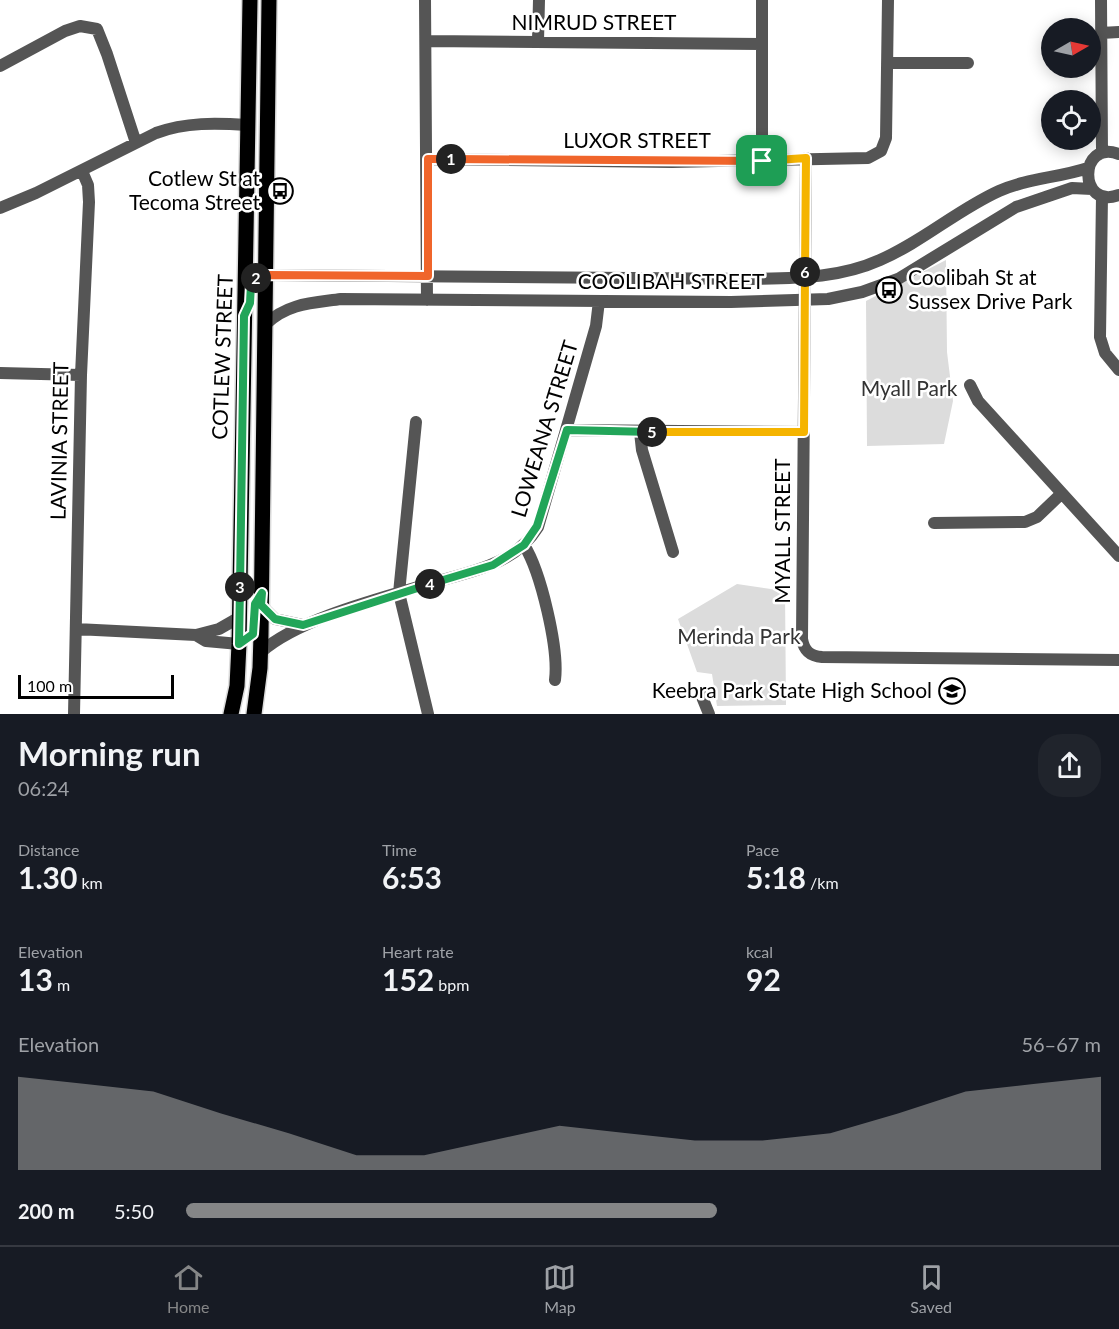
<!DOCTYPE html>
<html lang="en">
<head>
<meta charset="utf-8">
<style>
  :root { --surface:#171b24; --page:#20242c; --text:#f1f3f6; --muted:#9ea1a6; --line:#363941; --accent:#858687 }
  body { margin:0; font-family:Lato,sans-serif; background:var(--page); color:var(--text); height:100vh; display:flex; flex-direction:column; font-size:22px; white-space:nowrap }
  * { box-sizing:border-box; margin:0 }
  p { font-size:20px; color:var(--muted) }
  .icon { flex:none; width:33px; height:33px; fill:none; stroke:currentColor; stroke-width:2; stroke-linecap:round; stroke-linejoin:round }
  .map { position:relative; height:714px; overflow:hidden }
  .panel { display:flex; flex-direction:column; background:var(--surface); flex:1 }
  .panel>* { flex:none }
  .needle { width:39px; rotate:81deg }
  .controls { position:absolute; left:1041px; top:18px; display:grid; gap:12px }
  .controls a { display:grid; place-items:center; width:60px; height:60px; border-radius:50%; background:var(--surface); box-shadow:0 3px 15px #0003; font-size:30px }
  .scale { position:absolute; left:18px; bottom:15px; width:156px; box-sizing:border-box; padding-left:6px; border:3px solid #000; border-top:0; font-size:16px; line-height:21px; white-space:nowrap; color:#000; -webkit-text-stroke:4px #fff; paint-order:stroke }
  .pin { position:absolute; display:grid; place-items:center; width:51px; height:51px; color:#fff; margin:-26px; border-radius:12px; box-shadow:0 3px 9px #0006 }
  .km { position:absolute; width:30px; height:30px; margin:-15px; border-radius:50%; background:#222; color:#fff; font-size:16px; line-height:30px; text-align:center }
  .round { display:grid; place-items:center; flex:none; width:63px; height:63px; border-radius:24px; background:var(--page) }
  .headline { display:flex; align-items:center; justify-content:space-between; height:102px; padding:0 18px }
  h1 { font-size:33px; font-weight:700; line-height:45px }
  .figures { display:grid; grid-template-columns:repeat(3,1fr); gap:9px; height:102px; padding:6px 18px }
  .figures div { display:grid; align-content:center }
  .figures b { font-size:30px; font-weight:700 }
  .figures small { font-size:16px; font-weight:400 }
  .figures p { font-size:16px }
  .chart { height:168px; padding:12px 18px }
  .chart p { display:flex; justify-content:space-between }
  .chart svg { width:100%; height:108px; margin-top:6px; fill:var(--accent); opacity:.7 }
  ul { padding:0 18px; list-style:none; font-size:20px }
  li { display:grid; grid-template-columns:96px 72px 1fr; align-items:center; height:45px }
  li i { height:15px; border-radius:8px; background:var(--accent) }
  .tab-bar { display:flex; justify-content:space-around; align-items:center; height:84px; border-top:2px solid var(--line); background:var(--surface); font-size:16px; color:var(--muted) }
  .tab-bar a { display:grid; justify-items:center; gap:3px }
  .tab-bar .current { color:var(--accent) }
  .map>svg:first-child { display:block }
</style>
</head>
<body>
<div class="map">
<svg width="1119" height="714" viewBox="0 0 1119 714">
  <rect width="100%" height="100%" fill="#fff"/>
  <!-- green -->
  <path fill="#dcdcdc" d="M946,260L947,352L953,401L944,444L867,446L866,301Z
    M737,584L785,591L786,705L717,706L712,674L697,672L678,619Z"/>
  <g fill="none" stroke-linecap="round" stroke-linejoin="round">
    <!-- major casing -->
    <g stroke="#dbdbdb" stroke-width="18">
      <path id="major" d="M231,714L237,686L239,644L250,0
        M254,714L260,668L261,635L269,0"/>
    </g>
    <!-- minor -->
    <path stroke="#555" stroke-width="12" d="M425,0L427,300
      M762,0V161
      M1101,0L1102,153
      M1101,33L1119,32
      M426,41L761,44
      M538,41L539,0
      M887,63H968
      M0,66L65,31L80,26L97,29L107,54L136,143
      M1119,154C1078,139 1078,210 1119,195
      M806,158L802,639C804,651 810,656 822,657L1119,660
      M428,159L672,162L868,158L881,151L886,138L888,0
      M1102,196L1100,337L1105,353L1119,370
      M0,208L36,193L156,133C186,122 216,123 248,125
      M267,275L754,279C798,278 840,278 880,260C922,242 957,210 999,191C1028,178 1058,178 1088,168
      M266,324C288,303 313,303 341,299L731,302L828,299L862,292L898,279L1016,207L1072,188L1092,189
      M0,373L81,375
      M970,385L978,401L1119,556
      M416,422L399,593L428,714
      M567,430L804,432
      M640,432L642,450L673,552
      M934,523L1025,522L1037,517L1061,494
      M524,545C541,572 559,649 555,680
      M261,605L275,619L303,625
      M76,629L196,635L219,629L240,617
      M196,635L206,641L239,644
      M261,652C299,618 385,597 435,582C474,571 515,564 538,527L596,326L599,301
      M700,692L709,714
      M74,714L81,375L89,202L88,185L82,171"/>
    <!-- major -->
    <use href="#major" stroke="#000" stroke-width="15"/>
  </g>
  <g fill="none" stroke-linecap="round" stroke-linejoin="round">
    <!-- split-1 casing -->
    <g stroke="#fff" stroke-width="12">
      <path id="split-1" d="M451,159L762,161"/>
    </g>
    <!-- split-2 casing -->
    <g stroke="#fff" stroke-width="12">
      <path id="split-2" d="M256,278L267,275L428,276V159H451"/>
    </g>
    <!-- split-3 casing -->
    <g stroke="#fff" stroke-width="12">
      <path id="split-3" d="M240,587L244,316L250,303L251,284L256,278"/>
    </g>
    <!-- split-4 casing -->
    <g stroke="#fff" stroke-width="12">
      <path id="split-4" d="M240,587L239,644L253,634L255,604L262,593L261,605L275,619L303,625L430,584"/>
    </g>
    <!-- split-5 casing -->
    <g stroke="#fff" stroke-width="12">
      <path id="split-5" d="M430,584L493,565L524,545L537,526L567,430L652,432"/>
    </g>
    <!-- split-6 casing -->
    <g stroke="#fff" stroke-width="12">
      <path id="split-6" d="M652,432H804L805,272"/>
    </g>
    <!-- split-7 casing -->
    <g stroke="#fff" stroke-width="12">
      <path id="split-7" d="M762,161L806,158L805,272"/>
    </g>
    <!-- split-1 -->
    <use href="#split-1" stroke="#f0652b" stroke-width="8"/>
    <!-- split-2 -->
    <use href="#split-2" stroke="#f0652b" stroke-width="8"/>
    <!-- split-3 -->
    <use href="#split-3" stroke="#22a559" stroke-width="8"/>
    <!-- split-4 -->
    <use href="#split-4" stroke="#22a559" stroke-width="8"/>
    <!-- split-5 -->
    <use href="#split-5" stroke="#22a559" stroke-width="8"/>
    <!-- split-6 -->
    <use href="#split-6" stroke="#f5b400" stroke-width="8"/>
    <!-- split-7 -->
    <use href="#split-7" stroke="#f5b400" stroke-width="8"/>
  </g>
  <!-- icons -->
  <defs>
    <g id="bus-ring" transform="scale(1.35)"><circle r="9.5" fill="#fff" stroke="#000" stroke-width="1.5"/><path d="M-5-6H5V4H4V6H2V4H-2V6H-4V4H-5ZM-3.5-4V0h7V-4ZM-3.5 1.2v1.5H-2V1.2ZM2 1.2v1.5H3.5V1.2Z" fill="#000"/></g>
    <g id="school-ring" transform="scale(1.35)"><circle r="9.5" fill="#fff" stroke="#000" stroke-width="1.5"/><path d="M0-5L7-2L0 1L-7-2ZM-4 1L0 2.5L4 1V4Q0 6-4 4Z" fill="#000"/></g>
  </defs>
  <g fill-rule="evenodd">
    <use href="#bus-ring" x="280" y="191"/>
    <use href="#bus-ring" x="889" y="290"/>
    <use href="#school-ring" x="952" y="691"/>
  </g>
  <g text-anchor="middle" stroke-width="5" stroke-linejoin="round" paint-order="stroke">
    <!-- street labels -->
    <g font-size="21" fill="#000" stroke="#fff">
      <text x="594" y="30">NIMRUD STREET</text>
      <text x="637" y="148">LUXOR STREET</text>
      <text x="671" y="289">COOLIBAH STREET</text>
      <text transform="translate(223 357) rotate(-88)" y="7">COTLEW STREET</text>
      <text transform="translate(545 429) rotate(-73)" y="7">LOWEANA STREET</text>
      <text transform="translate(60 441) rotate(-89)" y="7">LAVINIA STREET</text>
      <text transform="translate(783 531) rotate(-90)" y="7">MYALL STREET</text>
    </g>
    <!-- poi labels -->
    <g font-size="21" fill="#000" stroke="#fff" text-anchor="end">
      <text x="260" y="186">Cotlew St at<tspan x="260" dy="24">Tecoma Street</tspan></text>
      <text x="908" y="285" text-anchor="start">Coolibah St at<tspan x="908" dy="24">Sussex Drive Park</tspan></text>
      <text x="932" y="698">Keebra Park State High School</text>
    </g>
    <!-- park labels -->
    <g font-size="21" fill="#333" stroke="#fff">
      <text x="909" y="396">Myall Park</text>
      <text x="739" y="644">Merinda Park</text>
    </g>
  </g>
</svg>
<div class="controls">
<a><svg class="needle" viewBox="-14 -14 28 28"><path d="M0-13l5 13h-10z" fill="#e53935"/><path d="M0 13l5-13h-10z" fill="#9ea1a6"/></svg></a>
<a><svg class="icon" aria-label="locate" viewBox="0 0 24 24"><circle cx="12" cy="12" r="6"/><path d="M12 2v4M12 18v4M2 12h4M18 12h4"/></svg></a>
</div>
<div class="scale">100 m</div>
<div class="pin" style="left:762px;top:161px;background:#1e9e55"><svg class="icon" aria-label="arrive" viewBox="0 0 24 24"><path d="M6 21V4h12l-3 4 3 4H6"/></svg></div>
<b class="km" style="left:451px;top:159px">1</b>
<b class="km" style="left:256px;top:278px">2</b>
<b class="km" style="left:240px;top:587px">3</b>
<b class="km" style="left:430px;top:584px">4</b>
<b class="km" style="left:652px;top:432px">5</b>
<b class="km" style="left:805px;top:272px">6</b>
</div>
<section class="panel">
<div class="headline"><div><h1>Morning run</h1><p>06:24</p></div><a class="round"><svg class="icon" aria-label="share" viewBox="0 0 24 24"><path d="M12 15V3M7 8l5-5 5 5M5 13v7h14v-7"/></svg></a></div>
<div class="figures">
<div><p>Distance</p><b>1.30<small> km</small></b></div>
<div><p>Time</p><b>6:53</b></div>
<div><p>Pace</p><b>5:18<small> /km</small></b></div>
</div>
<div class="figures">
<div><p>Elevation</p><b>13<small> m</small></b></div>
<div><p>Heart rate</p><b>152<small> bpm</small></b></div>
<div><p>kcal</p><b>92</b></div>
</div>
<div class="chart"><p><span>Elevation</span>56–67 m</p>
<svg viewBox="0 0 160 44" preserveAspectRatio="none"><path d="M0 44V6L10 9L20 12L30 21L40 29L50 38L60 38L70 32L80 26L90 29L100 32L110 32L120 29L130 21L140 12L150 9L160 6V44z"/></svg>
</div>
<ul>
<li><b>200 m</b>5:50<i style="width:58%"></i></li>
</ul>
</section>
<nav class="tab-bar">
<a class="current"><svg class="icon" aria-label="home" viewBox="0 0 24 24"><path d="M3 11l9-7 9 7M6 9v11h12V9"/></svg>Home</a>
<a><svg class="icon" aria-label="map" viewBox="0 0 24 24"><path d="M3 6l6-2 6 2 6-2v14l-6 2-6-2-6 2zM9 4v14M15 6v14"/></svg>Map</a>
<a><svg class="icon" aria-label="saved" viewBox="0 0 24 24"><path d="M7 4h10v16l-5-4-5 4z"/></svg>Saved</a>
</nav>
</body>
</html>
